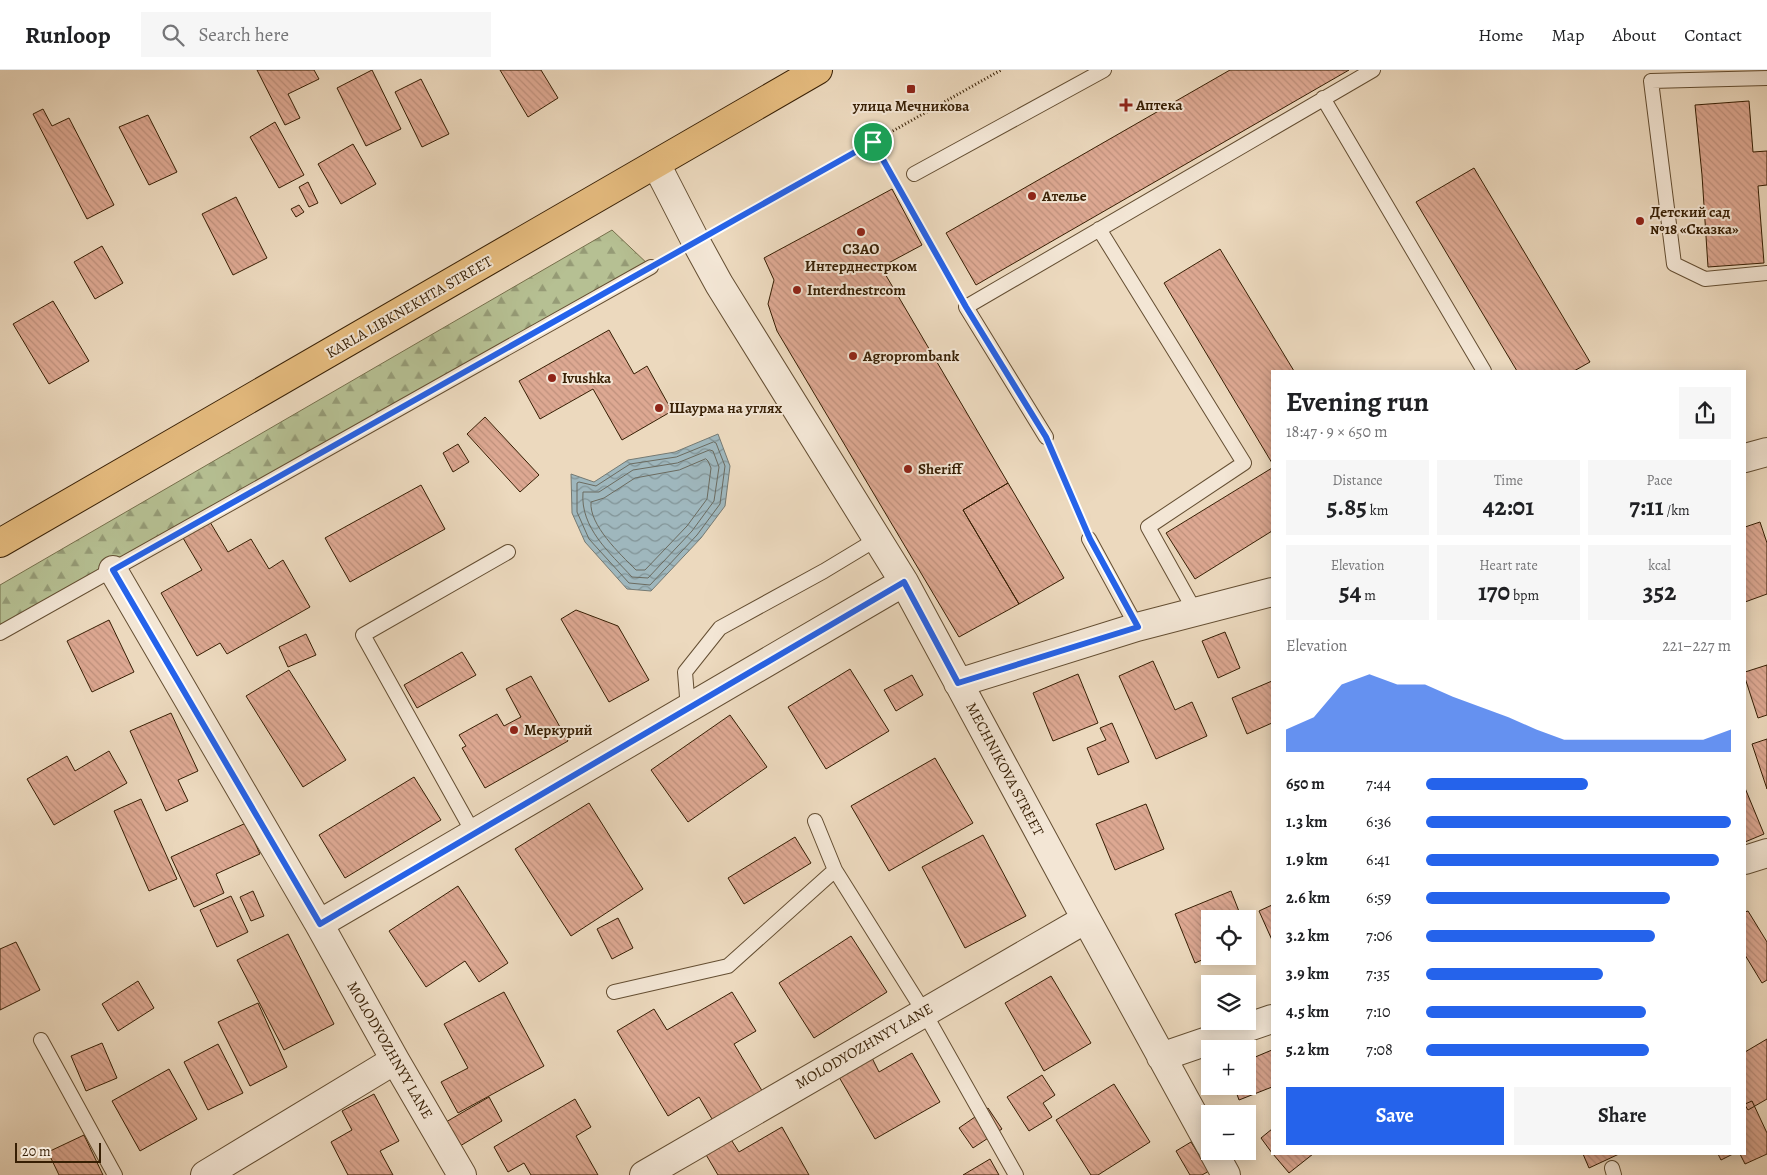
<!DOCTYPE html>
<html lang="en">
<head>
<meta charset="utf-8">
<style>
  :root { --surface:#fff; --page:#f6f6f6; --text:#202124; --muted:#757577; --line:#e0e0e0; --accent:#2563eb }
  body { margin:0; font-family:Alegreya,serif; background:var(--page); color:var(--text); height:100vh; display:flex; flex-direction:column; font-size:19px; white-space:nowrap }
  * { box-sizing:border-box; margin:0 }
  p { font-size:16px; color:var(--muted) }
  .icon { flex:none; width:28px; height:28px; fill:none; stroke:currentColor; stroke-width:2; stroke-linecap:round; stroke-linejoin:round }
  .map { position:relative; flex:1; overflow:hidden }
  .drawer { position:absolute; left:1271px; top:300px; width:475px; height:785px; display:flex; flex-direction:column; background:var(--surface); border-radius:0px; box-shadow:0 2px 12px #0003 }
  .drawer>* { flex:none }
  .fabs { position:absolute; left:1201px; top:840px; display:grid; gap:10px }
  .fabs a { display:grid; place-items:center; width:55px; height:55px; border-radius:0px; background:var(--surface); box-shadow:0 2px 12px #0003; font-size:25px }
  .scale { position:absolute; left:15px; bottom:12px; width:86px; box-sizing:border-box; padding-left:5px; border:2px solid #371f04; border-top:0; font-size:14px; line-height:18px; white-space:nowrap; color:#371f04; -webkit-text-stroke:4px #f3e6d5; paint-order:stroke }
  .pin { position:absolute; display:grid; place-items:center; width:42px; height:42px; color:#fff; margin:-21px; border:2px solid #fff; border-radius:50%; box-shadow:0 1px 5px #0007 }
  .round { display:grid; place-items:center; flex:none; width:52px; height:52px; border-radius:0px; background:var(--page) }
  .head { display:flex; align-items:center; justify-content:space-between; height:85px; padding:0 15px }
  h1 { font-size:28px; font-weight:600; line-height:38px }
  .figures { display:grid; grid-template-columns:repeat(3,1fr); gap:8px; height:85px; padding:5px 15px }
  .figures div { display:grid; align-content:center; border-radius:0px; background:var(--page); text-align:center }
  .figures b { font-size:25px; font-weight:600 }
  .figures small { font-size:14px; font-weight:400 }
  .figures p { font-size:14px }
  .chart { height:140px; padding:10px 15px }
  .chart p { display:flex; justify-content:space-between }
  .chart svg { width:100%; height:90px; margin-top:5px; fill:var(--accent); opacity:.7 }
  .button { display:flex; gap:10px; margin-top:auto; padding:10px 15px }
  .button a { flex:1; height:58px; border-radius:0px; background:var(--accent); color:#fff; font-size:20px; font-weight:600; line-height:58px; text-align:center }
  .button a+a { background:var(--page); color:var(--text) }
  ul { padding:0 15px; list-style:none; font-size:16px }
  li { display:grid; grid-template-columns:80px 60px 1fr; align-items:center; height:38px }
  li i { height:12px; border-radius:6px; background:var(--accent) }
  header { display:flex; align-items:center; gap:30px; box-sizing:border-box; height:70px; padding:0 25px; background:var(--surface); border-bottom:1px solid var(--line) }
  header strong { font-size:24px }
  nav { display:flex; gap:28px; margin-inline-start:auto; font-size:18px }
  .search { width:350px; height:45px; background:var(--page); display:flex; align-items:center; gap:12px; box-sizing:border-box; padding:0 18px; border-radius:0px; color:var(--muted); font-size:19px }
  .map>svg:first-child { display:block }
</style>
</head>
<body>
<header>
<strong>Runloop</strong>
<div class="search"><svg class="icon" aria-label="search" viewBox="0 0 24 24"><circle cx="10" cy="10" r="6"/><path d="M15 15l6 6"/></svg>Search here</div>
<nav><a>Home</a><a>Map</a><a>About</a><a>Contact</a></nav>
</header>
<div class="map">
<svg width="1767" height="1105" viewBox="0 0 1767 1105">
  <defs>
    <pattern id="forest-firs" width="22" height="20" patternUnits="userSpaceOnUse" patternTransform="scale(1.25)"><rect width="22" height="20" fill="#b6c093"/><path d="M5 1l3.5 6h-7zM16 11l3.5 6h-7z" fill="#959b76"/></pattern>
    <pattern id="water-waves" width="16" height="10" patternUnits="userSpaceOnUse" patternTransform="scale(1.25)"><rect width="16" height="10" fill="#9fb7bd"/><path d="M0 5q4-4 8 0t8 0" fill="none" stroke="#829497"/></pattern>
    <pattern id="building-back-hatch" width="6" height="6" patternUnits="userSpaceOnUse" patternTransform="scale(1.25)"><rect width="6" height="6" fill="#dda892"/><path d="M-1 5l2 2M0 0l6 6M5-1l2 2" fill="none" stroke="#be907c"/></pattern>
  </defs>
  <rect width="100%" height="100%" fill="#ecd9be"/>
  <filter id="stains"><feTurbulence type="fractalNoise" baseFrequency=".004" numOctaves="4"/><feColorMatrix values="0 0 0 0 .2 0 0 0 0 .09 0 0 0 0 .02 0 0 0 .5 -.17"/></filter>
  <radialGradient id="worn" r=".72"><stop offset=".6" stop-color="#630" stop-opacity="0"/><stop offset="1" stop-color="#630" stop-opacity=".3"/></radialGradient>
  <!-- forest -->
  <path fill="url(#forest-firs)" stroke="#76704c" d="M612,160L651,197L0,563V515Z"/>
  <!-- water -->
  <path fill="url(#water-waves)" stroke="#757a73" d="M718,364L730,396L725,436L701,468L651,521L627,519L585,472L572,443L571,404L594,412L628,390L675,382Z"/>
  <g fill="none" stroke-linecap="round" stroke-linejoin="round">
    <!-- shore -->
    <path stroke="#6b6b60" stroke-width="1" d="M714,372L716,373L725,396L720,434L697,465L650,515L629,513L589,469L577,442V413L579,412L596,416L630,394L676,387Z
      M710,380L713,381L719,397L714,431L692,461L648,508L632,507C610,483 580,458 583,422H599L633,400L677,393Z
      M706,389L708,391L711,398L707,429L687,456L645,500H636C620,484 589,455 591,432L604,428L635,408L679,400Z"/>
  </g>
  <!-- building -->
  <path fill="url(#building-back-hatch)" stroke="#371f04" d="M257,0H314L319,9L288,24L300,48L285,55Z
    M372,0L401,59L366,76L337,18Z
    M500,0H541L558,28L528,47Z
    M1230,0H1349L976,215L946,163Z
    M421,9L449,64L422,77L395,22Z
    M1749,31L1753,82L1767,81V115L1758,116L1764,193L1708,197L1702,105L1695,35Z
    M43,39L52,56L69,48L114,135L87,149L33,44Z
    M148,45L177,102L149,115L119,57Z
    M275,52L304,105L279,118L250,67Z
    M353,74L376,114L341,134L318,94Z
    M1474,98L1590,292L1574,301H1517L1416,132Z
    M308,112L318,133L309,137L299,117Z
    M892,119L922,175L881,197L1008,413L963,440L1019,534L959,567L777,261L768,234L774,210L764,188Z
    M236,127L267,188L233,205L202,144Z
    M299,135L304,142L296,147L291,139Z
    M102,176L123,213L95,229L74,192Z
    M1220,179L1294,301H1272V393L1164,213Z
    M53,231L89,291L49,314L13,254Z
    M609,260L634,304L647,296L672,341L622,370L593,319L540,349L519,311Z
    M485,347L539,405L520,422L467,364Z
    M458,374L469,392L453,402L443,383Z
    M1272,398V461L1195,509L1166,463Z
    M1008,413L1064,508L1019,534L963,440Z
    M421,415L445,459L350,512L325,468Z
    M210,452L228,482L251,469L269,499L283,490L310,537L227,584L220,573L197,586L161,523L202,500L183,468Z
    M1760,452L1767,473V524L1745,532V457Z
    M576,540L618,556L649,610L609,632L561,549Z
    M109,550L134,602L92,622L67,571Z
    M1225,562L1240,598L1218,608L1202,571Z
    M306,564L316,585L288,597L279,577Z
    M462,582L476,605L417,638L404,615Z
    M1153,591L1175,640L1192,632L1207,666L1156,689L1119,606Z
    M1767,595V645L1758,648L1745,608V602Z
    M850,599L889,661L826,699L788,637Z
    M289,600L346,690L303,717L246,626Z
    M1078,604L1098,653L1053,671L1033,623Z
    M912,605L923,625L896,641L884,620Z
    M531,606L568,671L485,718L462,678L466,676L459,665L497,644L504,656L521,647L506,619Z
    M1272,611V653L1247,664L1232,628Z
    M171,643L198,701L178,710L188,731L166,741L130,661Z
    M730,645L767,697L688,752L651,700Z
    M1112,653L1129,692L1098,705L1087,678L1106,670L1100,658Z
    M1767,669V719L1752,674Z
    M109,681L127,713L54,755L27,709L67,686L75,701Z
    M935,688L973,753L889,801L851,736Z
    M414,707L441,750L345,808L319,765Z
    M1745,718L1764,764L1745,772Z
    M141,729L177,809L149,821L114,741Z
    M589,733L643,819L571,866L515,779Z
    M1146,734L1164,779L1115,800L1096,754Z
    M246,753L260,784L216,804L224,823L194,837L171,787Z
    M983,765L1026,846L965,878L922,797Z
    M795,767L811,793L744,834L728,808Z
    M458,816L508,893L479,912L465,891L426,917L389,861Z
    M253,821L264,846L251,851L240,827Z
    M1231,821L1242,849H1210V886H1211L1195,893L1175,844Z
    M231,826L248,862L217,877L200,840Z
    M1272,835V870L1259,841Z
    M1748,841L1767,872V910L1762,913L1745,885V842Z
    M618,848L633,878L612,889L597,859Z
    M288,864L334,954L284,980L237,890Z
    M851,866L887,922L814,968L779,913Z
    M16,872L40,920L0,940V879Z
    M1051,906L1091,973L1044,1001L1005,933Z
    M138,911L154,938L118,961L102,934Z
    M504,922L544,996L458,1043L441,1012L468,998L444,954Z
    M732,922L756,961L734,974L764,1024L715,1054L699,1027L668,1046L617,961L654,939L667,960Z
    M258,933L287,997L250,1016L218,952Z
    M1767,969V1029L1748,1040L1745,1035V982Z
    M102,973L117,1008L86,1021L71,986Z
    M218,974L243,1023L208,1040L184,992Z
    M1272,980V1017L1239,1030L1234,1016H1248V990Z
    M912,983L940,1032L875,1069L839,1007L872,988L879,1002Z
    M169,999L197,1049L140,1081L112,1031Z
    M1042,1005L1055,1025L1043,1033L1052,1047L1029,1061L1007,1027Z
    M1114,1014L1150,1072L1098,1105H1091L1056,1050Z
    M374,1024L399,1071L380,1081L393,1105H348L331,1072L352,1060L342,1041Z
    M489,1027L502,1051L460,1076L446,1052Z
    M575,1029L591,1057L576,1066L598,1105H531L524,1093L508,1102L494,1077Z
    M1752,1031L1767,1063V1084L1745,1094L1740,1084H1745V1034Z
    M988,1038L1002,1059L973,1078L959,1058Z
    M782,1057L809,1105H718L705,1083L730,1068L739,1082Z
    M1272,1059V1083L1261,1068Z
    M84,1065L103,1105H59L48,1082Z
    M1191,1072L1209,1101L1202,1105H1190L1176,1081Z
    M1273,1084H1313L1289,1103Z
    M1583,1084H1619L1589,1098Z
    M1718,1084H1733L1721,1090Z
    M990,1089L999,1105H963Z"/>
  <g fill="none" stroke-linecap="round" stroke-linejoin="round">
    <!-- service casing -->
    <g stroke="#644e32" stroke-width="16">
      <path id="service" d="M1651,11L1674,194L1705,209L1767,203
        M1651,11L1767,8
        M1323,28L1484,301
        M914,104L1104,0
        M1099,159L1244,393L1148,457L1196,543
        M1046,367L966,237L1373,0
        M1089,469L1137,557
        M0,563L651,197
        M688,639L685,602L720,558L824,501L877,469
        M815,751L835,800L924,942L1016,1105
        M474,764L363,565L508,482
        M614,922L728,896L835,800
        M41,970L115,1105
        M1612,1098L1614,1105"/>
    </g>
    <!-- minor casing -->
    <g stroke="#644e32" stroke-width="30">
      <path id="minor" d="M656,94L696,172L719,214L904,512L1086,849L1210,1075
        M1745,388L1767,382
        M113,500L319,854L395,990L462,1105
        M958,613L1137,557L1272,522
        M1745,790L1767,783
        M319,854L904,512
        M1161,987L1272,949
        M1213,1081L1226,1105
        M205,1105L395,990
        M644,1105L1086,849"/>
    </g>
    <!-- primary casing -->
    <g stroke="#371f04" stroke-width="30">
      <path id="primary" d="M0,473L818,0"/>
    </g>
    <!-- path -->
    <path stroke="#371f04" stroke-width="3" stroke-dasharray="1 2.5" stroke-linecap="butt" d="M873,72L893,107
      M902,123L955,218
      M719,159L1001,0
      M1054,386L1081,449"/>
    <!-- service -->
    <use href="#service" stroke="#f3e6d5" stroke-width="14"/>
    <!-- minor -->
    <use href="#minor" stroke="#f3e6d5" stroke-width="28"/>
    <!-- primary -->
    <use href="#primary" stroke="#e6bc7f" stroke-width="28"/>
  </g>
  <g fill="none" stroke-linecap="round" stroke-linejoin="round">
    <!-- route casing -->
    <g stroke="#fff" stroke-width="10">
      <path id="route" d="M873,72L966,237L1046,367L1090,469L1138,557L958,613L904,512L320,854L113,500Z"/>
    </g>
    <!-- route -->
    <use href="#route" stroke="#2563eb" stroke-width="6"/>
  </g>
  <!-- markers -->
  <g fill="#8f2418" stroke="#f3e6d5" stroke-width="2">
    <rect x="906" y="14" width="10" height="10" rx="2.5"/>
    <path d="M1123.5 27.5h5v5h5v5h-5v5h-5v-5h-5v-5h5z"/>
    <circle cx="1032" cy="126" r="5"/>
    <circle cx="1640" cy="151" r="5"/>
    <circle cx="861" cy="162" r="5"/>
    <circle cx="797" cy="220" r="5"/>
    <circle cx="853" cy="286" r="5"/>
    <circle cx="552" cy="308" r="5"/>
    <circle cx="659" cy="338" r="5"/>
    <circle cx="908" cy="399" r="5"/>
    <circle cx="514" cy="660" r="5"/>
  </g>
  <g text-anchor="middle" stroke-width="4" stroke-linejoin="round" paint-order="stroke">
    <!-- poi labels -->
    <g font-size="15" font-weight="bold" fill="#371f04" stroke="#f3e6d5" text-anchor="start">
      <text x="1136" y="40">Аптека</text>
      <text x="911" y="41" text-anchor="middle">улица Мечникова</text>
      <text x="1042" y="131">Ателье</text>
      <text x="1650" y="147">Детский сад<tspan x="1650" dy="17">№18 «Сказка»</tspan></text>
      <text x="861" y="184" text-anchor="middle">СЗАО<tspan x="861" dy="17">Интерднестрком</tspan></text>
      <text x="807" y="225">Interdnestrcom</text>
      <text x="863" y="291">Agroprombank</text>
      <text x="562" y="313">Ivushka</text>
      <text x="669" y="343">Шаурма на углях</text>
      <text x="918" y="404">Sheriff</text>
      <text x="524" y="665">Меркурий</text>
    </g>
    <!-- street labels -->
    <g font-size="15" fill="#371f04" stroke="#f3e6d5">
      <text transform="translate(409 237) rotate(-30)" y="5">KARLA LIBKNEKHTA STREET</text>
      <text transform="translate(1005 699) rotate(62)" y="5">MECHNIKOVA STREET</text>
      <text transform="translate(864 976) rotate(-30)" y="5">MOLODYOZHNYY LANE</text>
      <text transform="translate(390 980) rotate(60)" y="5">MOLODYOZHNYY LANE</text>
    </g>
  </g>
  <rect width="100%" height="100%" filter="url(#stains)"/>
  <rect width="100%" height="100%" fill="url(#worn)"/>
</svg>
<div class="fabs">
<a><svg class="icon" aria-label="locate" viewBox="0 0 24 24"><circle cx="12" cy="12" r="6"/><path d="M12 2v4M12 18v4M2 12h4M18 12h4"/></svg></a>
<a><svg class="icon" aria-label="layers" viewBox="0 0 24 24"><path d="M12 4l9 5-9 5-9-5zM3 14l9 5 9-5"/></svg></a>
<a>+</a>
<a>−</a>
</div>
<div class="scale">20 m</div>
<div class="pin" style="left:873px;top:72px;background:#1e9e55"><svg class="icon" aria-label="arrive" viewBox="0 0 24 24"><path d="M6 21V4h12l-3 4 3 4H6"/></svg></div>
<section class="drawer">
<div class="head"><div><h1>Evening run</h1><p>18:47 · 9 × 650 m</p></div><a class="round"><svg class="icon" aria-label="share" viewBox="0 0 24 24"><path d="M12 15V3M7 8l5-5 5 5M5 13v7h14v-7"/></svg></a></div>
<div class="figures">
<div><p>Distance</p><b>5.85<small> km</small></b></div>
<div><p>Time</p><b>42:01</b></div>
<div><p>Pace</p><b>7:11<small> /km</small></b></div>
</div>
<div class="figures">
<div><p>Elevation</p><b>54<small> m</small></b></div>
<div><p>Heart rate</p><b>170<small> bpm</small></b></div>
<div><p>kcal</p><b>352</b></div>
</div>
<div class="chart"><p><span>Elevation</span>221–227 m</p>
<svg viewBox="0 0 160 44" preserveAspectRatio="none"><path d="M0 44V33L10 27L20 11L30 6L40 11L50 11L60 17L70 22L80 27L90 33L100 38L110 38L120 38L130 38L140 38L150 38L160 33V44z"/></svg>
</div>
<ul>
<li><b>650 m</b>7:44<i style="width:53%"></i></li>
<li><b>1.3 km</b>6:36<i style="width:100%"></i></li>
<li><b>1.9 km</b>6:41<i style="width:96%"></i></li>
<li><b>2.6 km</b>6:59<i style="width:80%"></i></li>
<li><b>3.2 km</b>7:06<i style="width:75%"></i></li>
<li><b>3.9 km</b>7:35<i style="width:58%"></i></li>
<li><b>4.5 km</b>7:10<i style="width:72%"></i></li>
<li><b>5.2 km</b>7:08<i style="width:73%"></i></li>
</ul>
<div class="button"><a>Save</a><a>Share</a></div>
</section>
</div>
</body>
</html>
